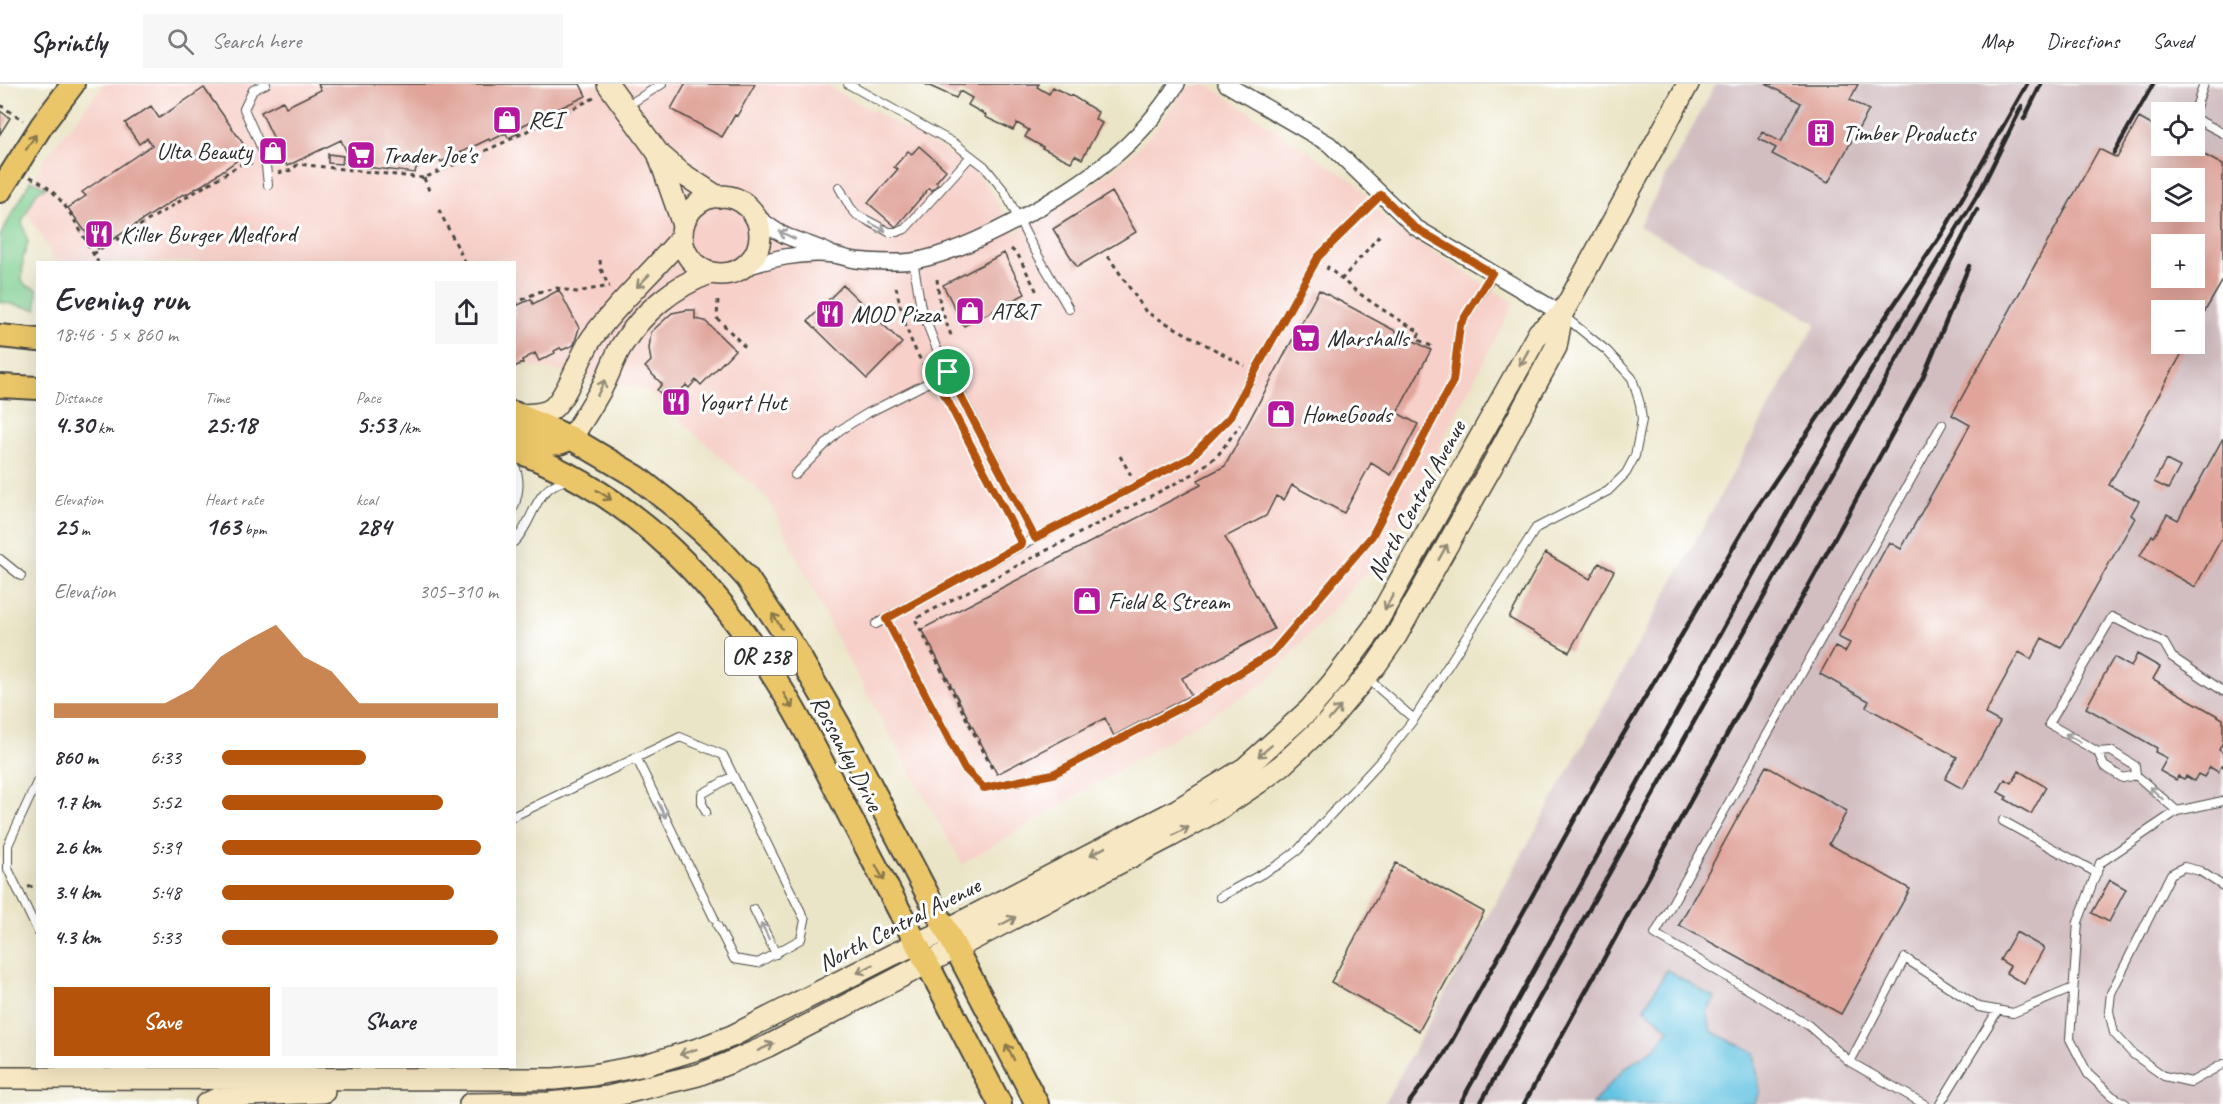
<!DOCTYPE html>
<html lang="en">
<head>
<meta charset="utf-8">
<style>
  :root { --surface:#fff; --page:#f7f7f7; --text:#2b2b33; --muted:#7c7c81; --line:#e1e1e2; --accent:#b45309 }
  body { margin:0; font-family:Caveat,sans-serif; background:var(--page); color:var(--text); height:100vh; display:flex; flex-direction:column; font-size:22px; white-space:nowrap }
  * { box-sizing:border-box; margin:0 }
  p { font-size:20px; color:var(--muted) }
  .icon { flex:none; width:33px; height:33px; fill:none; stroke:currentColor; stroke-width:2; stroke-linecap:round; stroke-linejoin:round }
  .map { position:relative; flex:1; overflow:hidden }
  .side { position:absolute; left:36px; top:177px; width:480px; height:807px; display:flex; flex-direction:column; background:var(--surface); border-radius:0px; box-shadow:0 6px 24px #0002 }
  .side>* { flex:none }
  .tools { position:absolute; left:2151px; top:18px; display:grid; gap:12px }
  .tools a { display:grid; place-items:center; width:54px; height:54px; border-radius:0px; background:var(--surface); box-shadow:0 6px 24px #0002; font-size:30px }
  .pin { position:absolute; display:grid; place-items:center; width:51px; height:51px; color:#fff; margin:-26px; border:3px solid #fff; border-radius:50%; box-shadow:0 2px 6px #0007 }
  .round { display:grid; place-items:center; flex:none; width:63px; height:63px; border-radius:0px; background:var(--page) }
  .headline { display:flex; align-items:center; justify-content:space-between; height:102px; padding:0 18px }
  h1 { font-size:33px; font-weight:700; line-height:45px }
  .metrics { display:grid; grid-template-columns:repeat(3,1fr); gap:9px; height:102px; padding:6px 18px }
  .metrics div { display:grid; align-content:center }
  .metrics b { font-size:26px; font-weight:700 }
  .metrics small { font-size:16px; font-weight:400 }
  .metrics p { font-size:16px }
  .chart { height:168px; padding:12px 18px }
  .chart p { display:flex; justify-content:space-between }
  .chart svg { width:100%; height:108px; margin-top:6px; fill:var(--accent); opacity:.7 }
  .cta { display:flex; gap:12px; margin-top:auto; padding:12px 18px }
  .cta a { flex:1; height:69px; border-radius:0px; background:var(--accent); color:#fff; font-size:24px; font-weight:700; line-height:69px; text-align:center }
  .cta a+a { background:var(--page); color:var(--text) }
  ul { padding:0 18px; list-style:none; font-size:20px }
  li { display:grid; grid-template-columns:96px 72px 1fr; align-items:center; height:45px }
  li i { height:15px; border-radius:8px; background:var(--accent) }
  header { display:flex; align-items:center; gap:36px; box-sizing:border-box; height:84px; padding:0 30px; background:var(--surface); border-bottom:2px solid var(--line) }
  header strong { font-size:28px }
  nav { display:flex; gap:33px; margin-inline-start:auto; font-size:21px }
  .search { width:420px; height:54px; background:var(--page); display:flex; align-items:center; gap:15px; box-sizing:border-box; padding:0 21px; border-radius:0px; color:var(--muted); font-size:22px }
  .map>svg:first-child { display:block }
</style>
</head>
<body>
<header>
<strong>Sprintly</strong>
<div class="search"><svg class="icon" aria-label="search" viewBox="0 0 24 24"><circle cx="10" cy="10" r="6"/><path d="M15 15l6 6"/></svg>Search here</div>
<nav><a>Map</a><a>Directions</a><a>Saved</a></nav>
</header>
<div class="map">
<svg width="2223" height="1020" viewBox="0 0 2223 1020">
  <rect width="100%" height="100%" fill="#fff"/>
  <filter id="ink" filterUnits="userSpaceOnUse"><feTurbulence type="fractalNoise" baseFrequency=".0167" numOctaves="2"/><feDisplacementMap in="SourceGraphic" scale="12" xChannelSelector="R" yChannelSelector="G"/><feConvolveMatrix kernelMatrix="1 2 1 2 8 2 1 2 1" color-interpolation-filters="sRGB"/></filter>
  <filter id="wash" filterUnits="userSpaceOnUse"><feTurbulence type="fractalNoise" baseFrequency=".008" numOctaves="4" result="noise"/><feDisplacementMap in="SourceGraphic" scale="24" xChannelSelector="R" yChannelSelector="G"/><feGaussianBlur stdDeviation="1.35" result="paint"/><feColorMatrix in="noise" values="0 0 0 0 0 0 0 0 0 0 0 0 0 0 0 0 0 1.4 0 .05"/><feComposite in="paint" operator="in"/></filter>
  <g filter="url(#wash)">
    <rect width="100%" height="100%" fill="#ebe5c7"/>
    <!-- built -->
    <path fill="#f7d0c9" d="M104,0H823L950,69L975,88L992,109L1014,148L1091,103L1131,71L1157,44L1185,6L1195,1H1204L1211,3L1357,100L1391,142L1514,219L1383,470L1265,599L962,780L840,561L769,416L646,306L515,278L514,178H56L23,121L44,75Z"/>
    <!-- industrial -->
    <path fill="#d2bec1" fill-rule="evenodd" d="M1716,0H2223V1020H1384L1816,239L1639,142ZM2162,28H2194V62H2162ZM2162,94H2194V128H2162ZM2162,160H2194V194H2162ZM2162,226H2194V260H2162Z"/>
    <!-- green -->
    <path fill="#7fcf90" stroke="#557d5e" stroke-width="1.5" d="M31,96L46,103L37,108L22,137L28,159L23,174L22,197L27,202L37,205V225L0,218V152Z"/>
    <!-- water -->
    <path fill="#64c3e2" stroke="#487786" stroke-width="1.5" d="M1667,886L1715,914L1707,927L1711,947L1754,969L1760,1008L1754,1020H1592L1626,983L1656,964L1669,945L1644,924Z"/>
    <g id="blocks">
      <!-- building -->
      <path fill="#e0a49a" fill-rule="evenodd" d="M318,0H580L586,12L517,44L519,49L508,54L506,49L490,57L489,55L441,78L439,74L433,76L416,84L415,89L366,83L348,71L341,56L287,82L261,28L283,17L286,23L321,6Z
        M685,0H755L737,32L735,31L722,53L671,25Z
        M925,0H1039L1037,3L1049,10L1053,3L1070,12L1071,11L1098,28L1095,35L1102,39L1082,75L1075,71L1071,78L1042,64L1043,63L1025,53L1029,46L1017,39L1013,46L985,33L986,31L968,21L972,14L960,7L956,14Z
        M1766,0H1858L1850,16L1869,26L1828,99L1772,70L1776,64L1759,55L1762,48L1781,58L1801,19Z
        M204,4L249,68L202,101L185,111L183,110L98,165L68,124L86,112L82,108L152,61L147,54L139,60L125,39L151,22L159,34Z
        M0,27L10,34L0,50Z
        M2139,34L2162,47V62H2188L2223,81V196L2194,246V226H2162V260H2187L2109,401L2139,417L2131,431L2135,434L2061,564L2042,554L2031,575L2019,568L1985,630L2000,638L1963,705L1945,695L1957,673L1866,623L1869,617L1820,590L1835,563L1845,568L1850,559L1838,553L1856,519L1889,458L1901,465L1970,341L1952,331L2099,65L2117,74ZM2162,94H2194V128H2162ZM2162,160H2194V194H2162Z
        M919,62L946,86L936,98L938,100L932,107L929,104L896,143L868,119L898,85L894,83L908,67L912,70Z
        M328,70L343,72L342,80L328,79Z
        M1112,108L1136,148L1077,183L1053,145Z
        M1004,169L1025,210L964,242L943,201Z
        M843,201L902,259L867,295L808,237Z
        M559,206L579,244L574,261L562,266L560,264L554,267L555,269L539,277L535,269L522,276L523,279L514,283V223L531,215L533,220Z
        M1319,206L1431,266L1397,329L1418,340L1391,391L1371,379L1344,429L1292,401L1284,416L1276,412L1266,432L1225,453L1274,545L1182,594L1191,611L1114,652L1105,634L997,690L922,545L1201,401L1198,396L1225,382Z
        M687,226H695V235L705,237L735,266L701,301L696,296L689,304L686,301L670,318L657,306L662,300L645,283L651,277L649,265L651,248L672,229Z
        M2223,354V452L2195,503L2140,472L2152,451L2154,453L2167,430L2178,436Z
        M2166,376L2180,383L2168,405L2154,398Z
        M1545,469L1590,495L1599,479L1614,487L1569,568L1509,534Z
        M2137,570L2160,583L2153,595L2223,635V658L2219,666L2223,669V684L2221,682L2218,688L2210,683L2204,693L2198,690L2194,697L2186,692L2184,695L2178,692L2176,696L2160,687L2167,674L2155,668L2157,664L2086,624L2114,573L2131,583Z
        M1766,682L1847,727L1829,760L1910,805L1841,930L1679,841Z
        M2019,687L2046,703L2031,730L2005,715L2007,713L1998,708L2005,695L2012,699Z
        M1396,779L1484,828L1419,947L1331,898Z
        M2110,796L2126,805L2109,838L2092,829Z
        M2016,848L2044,864L2024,900L2006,889L2010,882L2000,876Z"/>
    </g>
  </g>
  <g filter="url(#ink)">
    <use href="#blocks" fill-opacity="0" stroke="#484742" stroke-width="1.5"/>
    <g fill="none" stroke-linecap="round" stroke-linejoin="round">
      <!-- lane casing -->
      <g stroke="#484742" stroke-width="10">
        <path id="lane" d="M266,0L253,6L244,25L265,72L268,101
          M848,0L954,59L984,82L1005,108L1029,156L1069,225
          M625,23L662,0
          M2194,29L2204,0
          M2194,34L2223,49
          M839,103L850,123L857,131L889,148H897L905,145L971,72
          M913,176L921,224L936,263L1035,454L1190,374L1230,333L1318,173L1381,111
          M514,380C521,395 519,408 514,423
          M795,391L840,346L868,329L949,288
          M514,458C536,436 532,404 567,396
          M0,475L21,492
          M886,535L964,684L984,704L1053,690L1197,615L1272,569L1372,452L1453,297L1460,241L1493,190
          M876,540L1035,454
          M1368,595L1414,635
          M2098,668L2104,682L2123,694L2136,691
          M636,673L714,834
          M38,696L8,761V785L38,848
          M2177,727L2136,691L2135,682L2111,667L2098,668L2049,640L2112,533L2164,559L2172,573L2223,607
          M706,728L702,719V710L733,692
          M514,732L680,653L723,671L805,836L801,855L758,879L734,875L717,841
          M2003,737L2097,789
          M2223,802L2200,787L2184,783L2171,790L2111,909L2109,927L2114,949L2133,970L2164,992L2191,998L2223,980
          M1220,813L1278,781L1298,766L1385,672L1414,635L1536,444L1608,407L1626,389L1635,372L1642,336L1640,320L1632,294L1607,267L1565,233
          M754,825L776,870
          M1850,978L1808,941L1655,850L1942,340
          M1924,1020L1850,978L1905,874L1979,923L2013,929L2073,904
          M1940,1020L1998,926
          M2126,1020L2112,1012L2088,990L2070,955L2078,838L2100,779L2177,727L2223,717"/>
      </g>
      <!-- street casing -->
      <g stroke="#484742" stroke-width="18">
        <path id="street" d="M1226,0L1329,60L1415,143L1562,230
          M747,123C759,134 771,145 786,152C801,158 816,162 830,169
          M740,185C770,175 802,167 834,171C841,172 848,175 856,176C870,178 887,178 901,178C955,177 1070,110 1111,75C1137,54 1159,28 1177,0"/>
      </g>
      <!-- secondary casing -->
      <g stroke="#484742" stroke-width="24">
        <path id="secondary" d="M608,0L658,69L681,89L718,113
          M659,72L683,141
          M682 151a39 39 0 1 1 78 0a39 39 0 1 1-78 0Z
          M523,331C534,330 546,331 554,323C570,307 579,273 592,254C619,217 653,188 682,153
          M571,354C581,339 591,323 600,307C609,292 613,275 622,261C643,228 674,202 710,189
          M0,994L554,995L593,991L645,981L701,964L732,952L892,871L946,846L1177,726L1245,684L1309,626L1333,598L1374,543L1539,248L1562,230
          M206,1020L223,1012L324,1008
          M470,1020L549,1019L608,1013L698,991L729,979L768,962L1171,752L1216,727L1258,699L1282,681L1327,639L1376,581L1396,552L1493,380L1556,263L1562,230L1688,0"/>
      </g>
      <!-- primary casing -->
      <g stroke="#484742" stroke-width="26">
        <path id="primary" d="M0,107L42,41L73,0
          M0,252L38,256
          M0,302L38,304
          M514,329L571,354L637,393L675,423L714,458L747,494L795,565L839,641L1037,1020
          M514,347C535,355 550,367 571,354
          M514,366C638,412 721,504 787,614C812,656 833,700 855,742C904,835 952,927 1000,1020"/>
      </g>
      <!-- path -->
      <path stroke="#484742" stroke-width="3" stroke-dasharray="4.5 4.5" stroke-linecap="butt" d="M0,21L23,36
        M278,89L292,86L298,80L424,94L507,57L594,14
        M30,93C65,107 80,149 98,178
        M424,94L430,109
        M439,126L465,178
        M1011,165L1018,171L1038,210
        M93,170L243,79H250L253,83
        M1108,172L1146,228L1245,282
        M600,176L601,185L608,201
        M1327,186L1328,183C1356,210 1387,229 1420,248L1417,255L1433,263
        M937,195L940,222L952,254
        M1341,196L1380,151
        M896,203C902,231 910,263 928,287
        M718,216L717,234L745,263
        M514,220L538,208L557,204L576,208L610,202
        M941,304L1017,451
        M1120,372L1132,393
        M992,684L915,535L1195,389L1218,371L1240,341
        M28,803L38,802"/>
      <!-- lane -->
      <use href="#lane" stroke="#fff" stroke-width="8"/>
      <!-- street -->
      <use href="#street" stroke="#fff" stroke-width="15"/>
      <!-- secondary -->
      <use href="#secondary" stroke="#f7e8c3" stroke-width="21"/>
      <!-- primary -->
      <use href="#primary" stroke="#eac669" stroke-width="22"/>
      <!-- rail -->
      <path stroke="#2b2b2b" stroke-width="4.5" d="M2024,35L2041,0
        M2114,69L2153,0
        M1408,1020L1444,971L1597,695L1754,428L1943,148L2027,0
        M1460,1020L1809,389L1981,105L2022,22
        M1480,1020L1935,207L1977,126
        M1524,1020L1897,341L1923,293L1969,182"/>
    </g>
    <!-- one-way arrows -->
    <defs><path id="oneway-shaft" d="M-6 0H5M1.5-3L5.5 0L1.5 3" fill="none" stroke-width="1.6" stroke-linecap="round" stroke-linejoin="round" transform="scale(1.5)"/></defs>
    <g stroke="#8a784a">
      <use href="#oneway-shaft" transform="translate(31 58) rotate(-57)"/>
      <use href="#oneway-shaft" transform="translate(604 411) rotate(33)"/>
      <use href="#oneway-shaft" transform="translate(777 537) rotate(-123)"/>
      <use href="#oneway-shaft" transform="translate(788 617) rotate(60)"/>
      <use href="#oneway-shaft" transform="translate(880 789) rotate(62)"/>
      <use href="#oneway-shaft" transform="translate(1010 968) rotate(-117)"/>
    </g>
    <g stroke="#a0a0a0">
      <use href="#oneway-shaft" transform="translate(878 143) rotate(28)"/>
      <use href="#oneway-shaft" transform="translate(787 151) rotate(-155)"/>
      <use href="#oneway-shaft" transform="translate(2073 654) rotate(-151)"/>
      <use href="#oneway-shaft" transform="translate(2156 709) rotate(-138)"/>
      <use href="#oneway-shaft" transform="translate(662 726) rotate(64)"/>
      <use href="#oneway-shaft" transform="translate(765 847) rotate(-116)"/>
    </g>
    <g stroke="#918a77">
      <use href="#oneway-shaft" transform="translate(643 197) rotate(135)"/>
      <use href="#oneway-shaft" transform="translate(1524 274) rotate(119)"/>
      <use href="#oneway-shaft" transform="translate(601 304) rotate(-64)"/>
      <use href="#oneway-shaft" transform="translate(1443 468) rotate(-61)"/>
      <use href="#oneway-shaft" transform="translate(1389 518) rotate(120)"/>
      <use href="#oneway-shaft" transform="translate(1335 629) rotate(-49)"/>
      <use href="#oneway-shaft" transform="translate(1265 667) rotate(139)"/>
      <use href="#oneway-shaft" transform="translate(1181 747) rotate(-28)"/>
      <use href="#oneway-shaft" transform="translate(1098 767) rotate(153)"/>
      <use href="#oneway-shaft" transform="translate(1008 837) rotate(-28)"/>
      <use href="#oneway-shaft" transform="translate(865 885) rotate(152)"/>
      <use href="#oneway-shaft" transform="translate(766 963) rotate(-25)"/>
      <use href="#oneway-shaft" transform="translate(688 968) rotate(162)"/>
    </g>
  </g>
  <g fill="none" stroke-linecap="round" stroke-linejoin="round" filter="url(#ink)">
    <!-- route casing -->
    <g stroke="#fff" stroke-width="12">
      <path id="route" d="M1381,111L1414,143L1492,189L1460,241L1453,297L1372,452L1272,569L1197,615L1053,690L984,704L964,684L886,535L1022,460L941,304L934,295L948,288L1035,454L1190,374L1230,333L1318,173Z"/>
    </g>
    <!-- route -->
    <use href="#route" stroke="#b45309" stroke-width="8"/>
  </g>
  <!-- icons -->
  <defs>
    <g id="shop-square" transform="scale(1.5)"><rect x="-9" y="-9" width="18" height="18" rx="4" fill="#b5179e" stroke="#fff"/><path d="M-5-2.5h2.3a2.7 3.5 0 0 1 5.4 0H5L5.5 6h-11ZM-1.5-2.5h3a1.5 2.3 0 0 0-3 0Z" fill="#fff"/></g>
    <g id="building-square" transform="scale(1.5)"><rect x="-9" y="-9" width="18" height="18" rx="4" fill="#b5179e" stroke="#fff"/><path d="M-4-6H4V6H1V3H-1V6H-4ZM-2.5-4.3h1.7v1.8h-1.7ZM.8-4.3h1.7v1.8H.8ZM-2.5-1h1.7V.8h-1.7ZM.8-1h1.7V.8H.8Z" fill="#fff"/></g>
    <g id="supermarket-square" transform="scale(1.5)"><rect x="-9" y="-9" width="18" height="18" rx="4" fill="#b5179e" stroke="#fff"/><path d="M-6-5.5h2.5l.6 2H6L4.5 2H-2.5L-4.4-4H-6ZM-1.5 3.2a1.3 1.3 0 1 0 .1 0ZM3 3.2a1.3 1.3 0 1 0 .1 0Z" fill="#fff"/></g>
    <g id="restaurant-square" transform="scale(1.5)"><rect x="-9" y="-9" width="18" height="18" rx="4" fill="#b5179e" stroke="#fff"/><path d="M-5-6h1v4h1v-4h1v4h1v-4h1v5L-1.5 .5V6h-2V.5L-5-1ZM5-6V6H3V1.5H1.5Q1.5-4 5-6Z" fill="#fff"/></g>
  </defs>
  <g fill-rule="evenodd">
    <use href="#shop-square" x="507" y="36"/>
    <use href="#building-square" x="1821" y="49"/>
    <use href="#shop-square" x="273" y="67"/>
    <use href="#supermarket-square" x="361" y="71"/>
    <use href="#restaurant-square" x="99" y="150"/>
    <use href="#shop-square" x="970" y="227"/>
    <use href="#restaurant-square" x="830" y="230"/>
    <use href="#supermarket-square" x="1306" y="254"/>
    <use href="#restaurant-square" x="676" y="318"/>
    <use href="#shop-square" x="1281" y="330"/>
    <use href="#shop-square" x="1087" y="517"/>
  </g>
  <g text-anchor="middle" stroke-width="6" stroke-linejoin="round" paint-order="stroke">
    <!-- shield labels -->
    <rect fill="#fff" stroke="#6b6b6b" stroke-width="1.5" x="725" y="553" width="72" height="38" rx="4.5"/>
    <g font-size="22" font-weight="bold" fill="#2b2b2b">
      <text x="761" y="580">OR 238</text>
    </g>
    <!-- poi labels -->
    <g font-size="24" fill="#2b2b2b" stroke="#fff" text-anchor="start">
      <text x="528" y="44">REI</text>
      <text x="1842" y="57">Timber Products</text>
      <text x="252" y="75" text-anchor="end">Ulta Beauty</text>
      <text x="382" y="79">Trader Joe's</text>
      <text x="120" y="158">Killer Burger Medford</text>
      <text x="991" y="235">AT&amp;T</text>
      <text x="851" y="238">MOD Pizza</text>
      <text x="1327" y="262">Marshalls</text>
      <text x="697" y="326">Yogurt Hut</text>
      <text x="1302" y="338">HomeGoods</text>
      <text x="1108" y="525">Field &amp; Stream</text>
    </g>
    <!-- street labels -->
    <g font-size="24" fill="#2b2b2b" stroke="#fff">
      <text transform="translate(1416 416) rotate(-61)" y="8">North Central Avenue</text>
      <text transform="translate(847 669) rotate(62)" y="8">Rossanley Drive</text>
      <text transform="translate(899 840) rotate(-27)" y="8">North Central Avenue</text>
    </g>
  </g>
</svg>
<div class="tools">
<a><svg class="icon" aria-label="locate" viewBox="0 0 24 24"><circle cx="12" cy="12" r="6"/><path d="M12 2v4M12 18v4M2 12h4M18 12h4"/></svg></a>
<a><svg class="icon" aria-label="layers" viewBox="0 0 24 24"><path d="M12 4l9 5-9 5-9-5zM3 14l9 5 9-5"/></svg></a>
<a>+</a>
<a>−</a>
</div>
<div class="pin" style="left:948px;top:288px;background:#1e9e55"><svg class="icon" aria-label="arrive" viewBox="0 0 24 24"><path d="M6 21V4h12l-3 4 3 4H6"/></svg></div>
<section class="side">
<div class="headline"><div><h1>Evening run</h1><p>18:46 · 5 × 860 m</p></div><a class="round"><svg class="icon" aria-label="share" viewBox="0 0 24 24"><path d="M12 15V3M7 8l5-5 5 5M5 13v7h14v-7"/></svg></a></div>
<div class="metrics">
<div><p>Distance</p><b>4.30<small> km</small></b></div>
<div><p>Time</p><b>25:18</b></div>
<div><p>Pace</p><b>5:53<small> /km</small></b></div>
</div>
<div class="metrics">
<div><p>Elevation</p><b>25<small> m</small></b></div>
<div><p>Heart rate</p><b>163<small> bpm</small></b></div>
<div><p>kcal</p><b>284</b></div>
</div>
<div class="chart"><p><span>Elevation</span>305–310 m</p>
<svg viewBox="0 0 160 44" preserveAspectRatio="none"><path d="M0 44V38L10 38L20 38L30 38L40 38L50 32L60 19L70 12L80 6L90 19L100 25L110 38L120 38L130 38L140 38L150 38L160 38V44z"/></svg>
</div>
<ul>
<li><b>860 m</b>6:33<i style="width:52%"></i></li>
<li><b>1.7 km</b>5:52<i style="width:80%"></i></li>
<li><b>2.6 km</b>5:39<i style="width:94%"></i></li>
<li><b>3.4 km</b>5:48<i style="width:84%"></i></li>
<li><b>4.3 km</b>5:33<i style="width:100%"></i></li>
</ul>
<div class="cta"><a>Save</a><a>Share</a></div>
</section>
</div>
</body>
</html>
